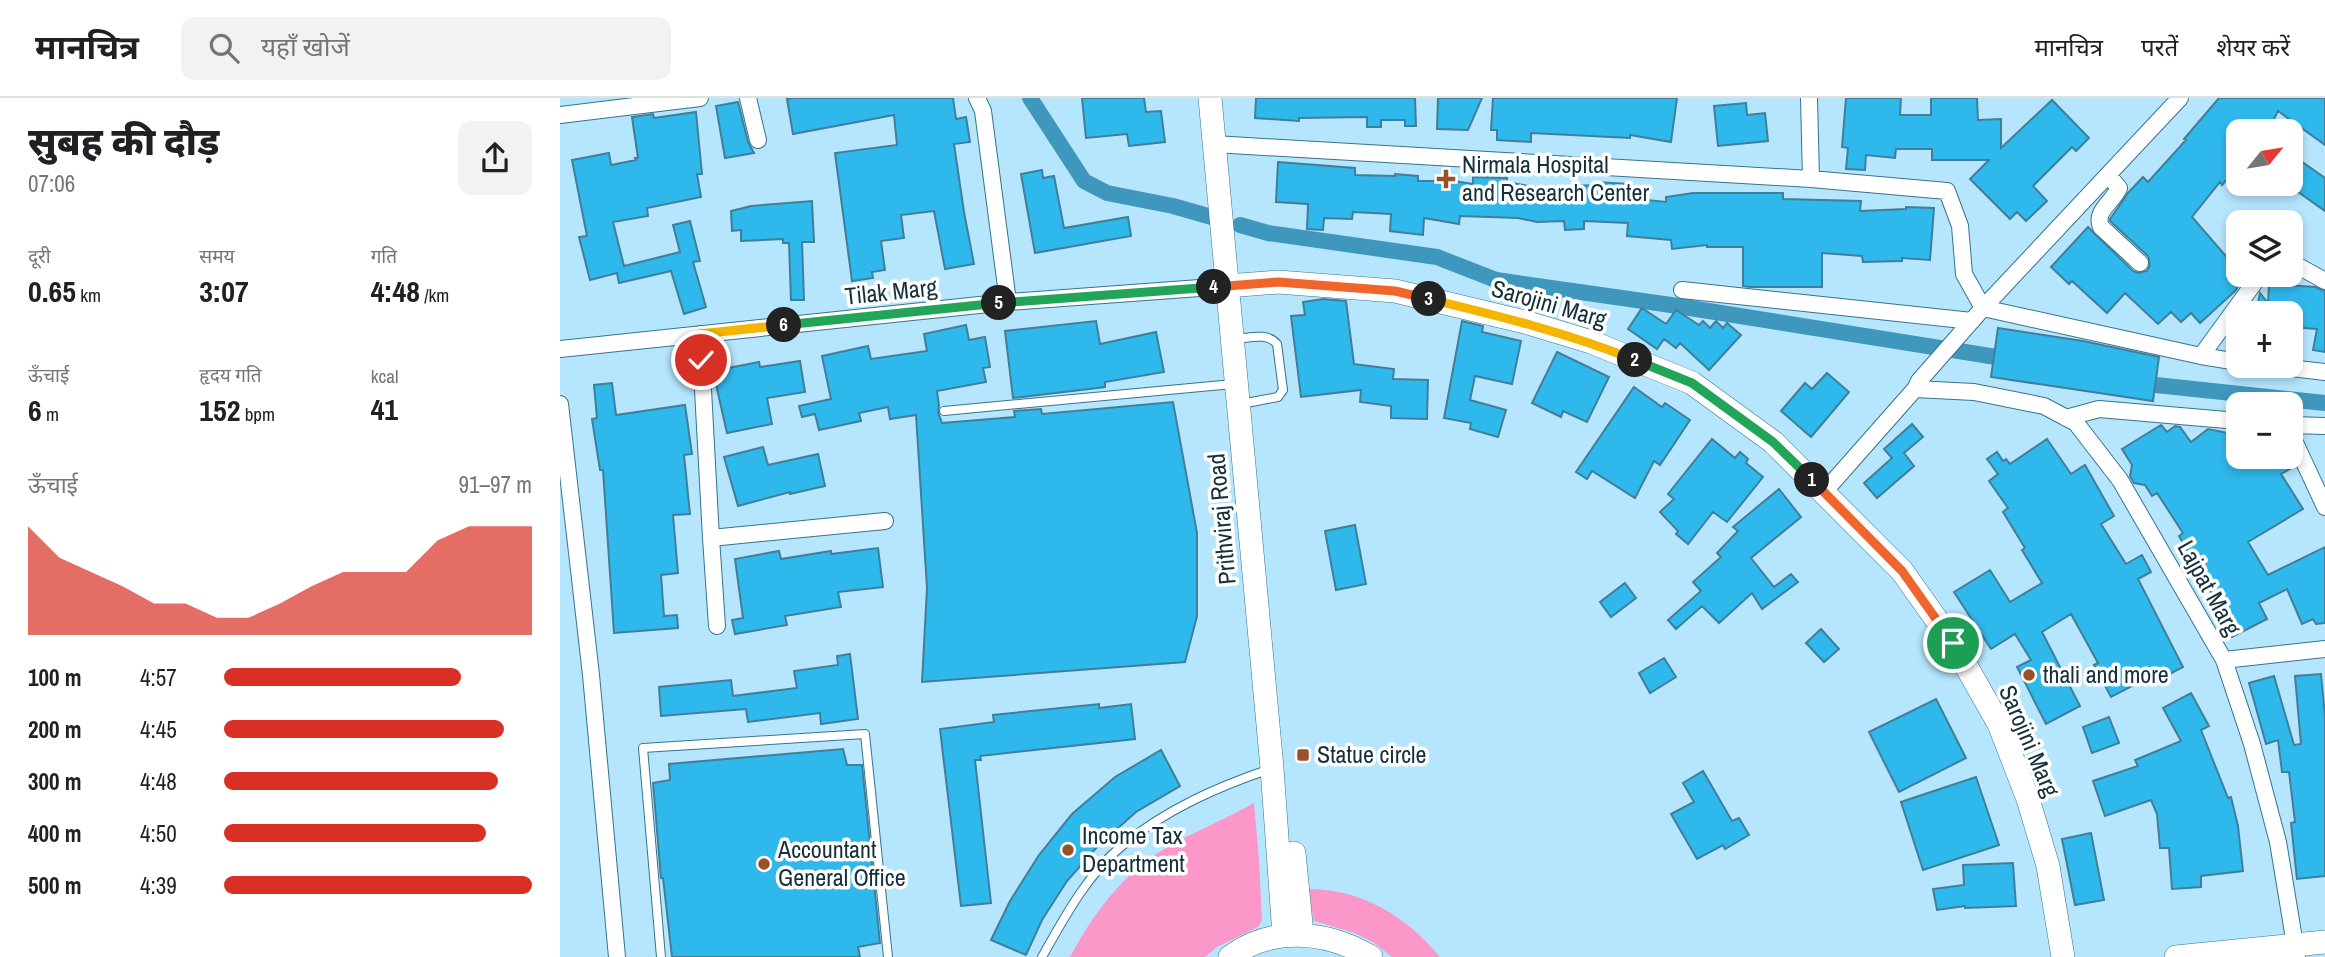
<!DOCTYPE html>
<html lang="hi">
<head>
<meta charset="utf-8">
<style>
  :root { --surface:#fff; --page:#f2f2f2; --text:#202124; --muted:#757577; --line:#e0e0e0; --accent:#d93025 }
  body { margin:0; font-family:"Archivo Narrow","Noto Sans Devanagari",sans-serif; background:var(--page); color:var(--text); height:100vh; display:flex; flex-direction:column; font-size:26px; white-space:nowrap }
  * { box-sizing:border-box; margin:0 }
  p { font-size:23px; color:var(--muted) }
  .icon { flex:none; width:38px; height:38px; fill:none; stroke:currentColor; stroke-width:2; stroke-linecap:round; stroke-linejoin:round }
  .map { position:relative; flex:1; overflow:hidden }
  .side { display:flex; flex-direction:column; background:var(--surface); width:560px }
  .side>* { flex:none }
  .needle { width:46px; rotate:60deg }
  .buttons { position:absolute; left:1666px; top:21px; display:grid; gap:14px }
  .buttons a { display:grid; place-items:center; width:77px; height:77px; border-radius:14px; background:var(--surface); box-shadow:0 4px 10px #0003; font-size:35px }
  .pin { position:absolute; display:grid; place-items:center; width:60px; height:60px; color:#fff; margin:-30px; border:4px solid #fff; border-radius:50%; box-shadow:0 2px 7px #0007 }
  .km { position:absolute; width:35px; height:35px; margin:-18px; border-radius:50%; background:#222; color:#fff; font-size:19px; line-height:35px; text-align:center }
  .round { display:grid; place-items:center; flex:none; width:74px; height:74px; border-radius:14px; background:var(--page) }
  .headline { display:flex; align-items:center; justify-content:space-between; height:119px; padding:0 28px }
  h1 { font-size:38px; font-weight:800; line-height:52px }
  .stats { display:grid; grid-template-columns:repeat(3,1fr); gap:10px; height:119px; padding:7px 28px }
  .stats div { display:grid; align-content:center }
  .stats b { font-size:30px; font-weight:800 }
  .stats small { font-size:19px; font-weight:400 }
  .stats p { font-size:19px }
  .chart { height:196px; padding:14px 28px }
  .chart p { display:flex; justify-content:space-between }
  .chart svg { width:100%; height:126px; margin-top:7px; fill:var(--accent); opacity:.7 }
  ul { padding:0 28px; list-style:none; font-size:23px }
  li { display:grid; grid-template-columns:112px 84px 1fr; align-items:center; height:52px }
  li i { height:18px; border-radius:9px; background:var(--accent) }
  header { display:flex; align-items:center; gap:42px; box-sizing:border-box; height:98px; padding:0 35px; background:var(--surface); border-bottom:2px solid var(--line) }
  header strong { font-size:33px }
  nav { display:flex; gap:38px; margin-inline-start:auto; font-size:24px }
  .search { width:490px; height:63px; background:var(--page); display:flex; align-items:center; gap:18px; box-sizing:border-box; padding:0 24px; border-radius:14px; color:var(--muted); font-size:26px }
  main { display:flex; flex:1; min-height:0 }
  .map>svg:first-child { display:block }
</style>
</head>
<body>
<header>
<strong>मानचित्र</strong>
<div class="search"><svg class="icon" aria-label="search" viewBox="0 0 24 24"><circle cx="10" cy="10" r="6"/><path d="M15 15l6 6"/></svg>यहाँ खोजें</div>
<nav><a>मानचित्र</a><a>परतें</a><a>शेयर करें</a></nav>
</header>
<main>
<section class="side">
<div class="headline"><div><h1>सुबह की दौड़</h1><p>07:06</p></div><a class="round"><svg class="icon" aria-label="share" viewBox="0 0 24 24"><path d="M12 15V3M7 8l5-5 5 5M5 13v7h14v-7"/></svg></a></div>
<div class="stats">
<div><p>दूरी</p><b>0.65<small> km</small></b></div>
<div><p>समय</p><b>3:07</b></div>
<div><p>गति</p><b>4:48<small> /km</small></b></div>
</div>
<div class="stats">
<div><p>ऊँचाई</p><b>6<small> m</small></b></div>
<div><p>हृदय गति</p><b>152<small> bpm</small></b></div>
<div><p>kcal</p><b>41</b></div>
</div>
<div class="chart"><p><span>ऊँचाई</span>91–97 m</p>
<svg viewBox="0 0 160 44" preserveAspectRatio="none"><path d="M0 44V6L10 17L20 22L30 27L40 33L50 33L60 38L70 38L80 33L90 27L100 22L110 22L120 22L130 11L140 6L150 6L160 6V44z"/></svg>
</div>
<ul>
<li><b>100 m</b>4:57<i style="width:77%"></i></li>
<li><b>200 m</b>4:45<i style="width:91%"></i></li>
<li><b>300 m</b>4:48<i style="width:89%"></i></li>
<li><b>400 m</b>4:50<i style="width:85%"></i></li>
<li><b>500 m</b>4:39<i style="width:100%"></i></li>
</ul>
</section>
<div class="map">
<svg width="1765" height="859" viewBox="0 0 1765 859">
  <rect width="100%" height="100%" fill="#b5e6fe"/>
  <!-- green -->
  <path fill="#fc98c9" d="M694,705L699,762L702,822L698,829L657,849L645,859H510C533,816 564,774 606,750C635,733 666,721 694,705Z
    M748,791C802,791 846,818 880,859H832L813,844L792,834L754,823Z"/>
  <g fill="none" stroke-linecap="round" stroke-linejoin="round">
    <!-- canal -->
    <path stroke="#3f97bd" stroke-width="16" d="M470,0L524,83L547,95L613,108L655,120
      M680,127L708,135L877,159L936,182L1111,207L1455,262
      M1577,285L1765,305"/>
  </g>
  <!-- building -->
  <path fill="#2fb8ec" stroke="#417e99" stroke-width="2" d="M233,0H393L396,21L406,19L410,44L394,46L404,114L414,166L385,171L374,113L341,117L344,140L321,143L325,172L312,174L313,180L292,183L275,55L337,47L334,17L233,36L227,1Z
    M522,0H584L586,14L601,13L605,44L569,48L567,36L526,40Z
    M696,0H855L856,28H845V22H821V29H807V19L739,20V23L695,20Z
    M878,0H922L908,32L877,31Z
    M933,0H1117L1111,44L1070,37V40L971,35V44L937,42V32H931Z
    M1286,0H1341L1340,17H1371V0H1417L1418,22L1441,21V50L1492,2L1529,40L1516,53L1512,49L1473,88L1487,103L1466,123L1457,114L1450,121L1410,81L1429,62H1372V51H1336L1335,60L1306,57L1305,72L1286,71L1288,50L1282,49Z
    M1659,0H1765V47L1718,13L1708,33H1678V54L1673,59L1678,63V69L1662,87L1660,84L1632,119L1678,172V177L1685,179L1675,193L1640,225L1631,215L1621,224L1611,214L1598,226L1565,195L1547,215L1512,183L1509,186L1491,169L1528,129L1573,173L1578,175L1587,173L1590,167L1588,158L1550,123V121L1568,95L1583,79L1588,84L1626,42L1624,41Z
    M178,4L188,44L194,55L165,60L156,8Z
    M1186,5L1187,17L1205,15L1208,43L1158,48L1154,8Z
    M136,14L142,76H137L141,99L87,110L88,118L53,124L64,168L120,154L113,127L130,123L140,163L133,164L146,209L124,216L111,173L59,185L57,175L30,182L19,139L27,138L12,62L49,55L51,67L76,62L75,60H78L72,19L93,16L94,20Z
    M1731,56L1765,80V113L1731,89Z
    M718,64L795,70V77L835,78V76L858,78V83H875V80L913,86V79L947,80V84L994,93L993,89L1037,87V84L1068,86L1067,100L1106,104V99L1133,95H1223V101L1301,103L1300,113L1346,111V109L1374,110L1370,162L1342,160V163L1303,164L1302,158L1262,155V189H1190L1183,188V149H1147V147L1112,151L1111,142L1067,138L1068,125L1024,123V131L1005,132L1004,123L977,124L958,120L900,118L899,126L864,120L863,137L830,133L831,116L793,114L792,121L764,120L763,132L747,131L748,106L716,104Z
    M482,72L483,80L494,78L504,130L568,119L571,138L475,155L461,76Z
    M252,103L254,144H242L244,202H231L229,145H223V141L181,143V132L172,133L171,113L191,108Z
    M1709,186L1755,189L1765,193V254L1753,252L1757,231L1731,229V215H1696L1700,195L1708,205Z
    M763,201L786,203L794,266L834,271L833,281L868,282L867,321L831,320V308L800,304L801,292L741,299L731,218L745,217L743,204Z
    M1082,210L1106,226L1116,212L1139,227L1143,223L1150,230L1156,223L1163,230L1167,225L1181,237L1149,272L1120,245L1116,250L1104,241L1097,251L1068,231Z
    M536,223L540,246L596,234L604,274L545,284V289L453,300L445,233Z
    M902,223L923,228L922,234L961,243L952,286L915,278L910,302L946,312L938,339L910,331L911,325L884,320Z
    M406,227L409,242L425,239L430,269L423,270L426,284L377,293L379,308L378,314L382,325L455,319L454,313L481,311L482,316L613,304L637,435V518L625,564L362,584L367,490L356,317L330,321L328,309L299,315L301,323L259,332L255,316L242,319L239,308L271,301L262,258L308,248L311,261L367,253L364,236Z
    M1438,230L1523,243L1599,259L1593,303L1431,279Z
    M997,254L1049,279L1027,324L1003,313L1001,319L972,305Z
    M240,263L245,294L207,300L212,326L167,335L153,273L199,264L200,269Z
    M1267,275L1289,294L1251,339L1221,313L1245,285L1252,291Z
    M52,285L56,317L125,307L132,356L124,357L130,416L113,417L118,475L101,477L104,518L117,517L118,530L54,535L43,372H40L32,321L37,320L34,287Z
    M1074,289L1102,309L1105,305L1130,322L1100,367L1094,363L1075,400L1032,373L1027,381L1016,374Z
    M1352,326L1363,339L1344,355L1354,368L1317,400L1304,385L1332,360L1324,351Z
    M1601,327L1607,334L1615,328L1620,329L1631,344L1648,331L1678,337V359H1721L1730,371L1721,376L1743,411L1688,444L1708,477L1765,449V525L1756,526L1753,521L1742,526L1727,491L1699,505L1707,521L1672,539L1656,507L1658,506L1619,438L1623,435L1597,395L1592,398L1585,387L1574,385L1570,378L1572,367L1562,351Z
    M1152,341L1175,360L1180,354L1188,361L1186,365L1203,379L1167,424L1153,414L1128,446L1116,436L1118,433L1100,414L1114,401L1108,396Z
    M1487,341L1511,376L1525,367L1554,418L1541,426L1566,466L1582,457L1591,474L1578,481L1623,569L1602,580L1599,574L1551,599L1534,567L1538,565L1511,516L1482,534L1520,608L1486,626L1457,569L1471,562L1455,536L1431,551L1394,494L1430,472L1450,504L1482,485L1462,452L1465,450L1443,414L1448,410L1429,383L1438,376L1427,361L1437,354L1443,363L1446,361L1450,366Z
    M203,349L208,367L258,356L265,388L230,396V394L178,408L164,359Z
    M1219,391L1241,419L1191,460L1214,489L1231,476L1238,484L1202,511L1192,495L1159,525L1142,508L1116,531L1108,522L1141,493L1133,484L1161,459L1157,455L1178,433L1173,429Z
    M795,427L806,486L776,492L765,433Z
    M318,450L323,489L278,494L281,509L225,518L227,527L175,536L172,522L183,520L175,461L219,453L221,461L271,453V456Z
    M1065,485L1076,500L1051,519L1040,504Z
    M1261,531L1279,551L1264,564L1246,545Z
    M290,556L298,621L261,626L260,615L188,624L186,611L101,618L99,589L171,582L173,598L237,590L234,573L278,567L277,558Z
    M1104,560L1116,579L1090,595L1079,575Z
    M1761,576L1765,618V778L1737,781L1731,725L1735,724L1729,674H1722L1718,642L1706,646L1689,585L1714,578L1734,647L1741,646L1735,578Z
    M1631,595L1649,628L1641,632L1668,700L1671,699L1678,728L1683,773L1641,778V789L1612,791L1609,750H1600L1597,716L1591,702L1545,718L1533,683L1578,668L1575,662L1621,643L1603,610Z
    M1376,601L1406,660L1339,694L1309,634Z
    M539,606V610L571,606L575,641L420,658L421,662H415L431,805L401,808L380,631L434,624L433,617Z
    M1549,619L1559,645L1532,655L1523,629Z
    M283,651L287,667H302L320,845L298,849L300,859H112L103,780H101L93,685L110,682L109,666Z
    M601,652L620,688L576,714L538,748L507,783L482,822L466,857L431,842L450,803L479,757L512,716L555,679Z
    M1143,673L1172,723L1179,720L1189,737L1165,751L1163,747L1137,761L1111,716L1134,704L1123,685Z
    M1416,679L1439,747L1363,772L1341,704Z
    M1531,735L1544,802L1515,807L1502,741Z
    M1453,765L1456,808L1405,810V808L1377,812L1373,791L1404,787L1403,767Z"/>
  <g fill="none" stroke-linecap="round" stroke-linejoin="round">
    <!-- lane casing -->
    <g stroke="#36738e" stroke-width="10">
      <path id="lane" d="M675,241C689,240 707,234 717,246L723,292L718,299L681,306
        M384,313L673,286
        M101,859L83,650L305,636L328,859
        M482,859C504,820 528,775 563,747C607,711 657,689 710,671"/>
    </g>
    <!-- street casing -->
    <g stroke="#36738e" stroke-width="18">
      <path id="street" d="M188,0L198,42
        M417,0L423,13L448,204
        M1249,0L1251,81
        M0,17L140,0
        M654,46L1251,81L1387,93L1400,128L1404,176L1423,210L1641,258L1678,264
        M1548,77L1559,90C1553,104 1534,113 1541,129L1580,165
        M1731,167L1740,169L1765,183
        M1122,192L1412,223
        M140,236L151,440L325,423
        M0,251L448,204L667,188
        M1641,258L1700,177
        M1713,268L1765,274
        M1355,291L1414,294L1484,308L1516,325L1560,382L1664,562L1692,646L1718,744L1737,859
        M0,306L31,577L57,859
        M1506,320L1539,311L1678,323
        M1731,327L1765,328
        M1731,336L1765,409
        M1264,394L1355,291L1359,283L1423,210L1620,0
        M151,440L157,528
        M1664,562L1765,551"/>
    </g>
    <!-- secondary casing -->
    <g stroke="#36738e" stroke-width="24">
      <path id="secondary" d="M650,0L712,670L724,837
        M667,188L718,184L835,193L965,224L1031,244L1132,285L1213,344L1342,473L1393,545L1439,626L1468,701L1488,768L1503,859
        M734,755L742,836
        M670,859C713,827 767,833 811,859
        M1616,859L1765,844"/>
    </g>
    <!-- lane -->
    <use href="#lane" stroke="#fff" stroke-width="8"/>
    <!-- street -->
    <use href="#street" stroke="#fff" stroke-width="16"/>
    <!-- secondary -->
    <use href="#secondary" stroke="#fff" stroke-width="23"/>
  </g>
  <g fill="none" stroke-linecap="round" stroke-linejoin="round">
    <!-- split-1 casing -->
    <g stroke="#fff" stroke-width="14">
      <path id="split-1" d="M1252,382L1342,473L1393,545"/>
    </g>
    <!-- split-2 casing -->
    <g stroke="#fff" stroke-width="14">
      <path id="split-2" d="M1075,262L1132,285L1213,344L1252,382"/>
    </g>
    <!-- split-3 casing -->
    <g stroke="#fff" stroke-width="14">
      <path id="split-3" d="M869,201C939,218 1008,235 1075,262"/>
    </g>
    <!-- split-4 casing -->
    <g stroke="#fff" stroke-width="14">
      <path id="split-4" d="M654,189L718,184L835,193L869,201"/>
    </g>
    <!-- split-5 casing -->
    <g stroke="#fff" stroke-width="14">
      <path id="split-5" d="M439,205L654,189"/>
    </g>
    <!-- split-6 casing -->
    <g stroke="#fff" stroke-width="14">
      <path id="split-6" d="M224,227L439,205"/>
    </g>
    <!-- split-7 casing -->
    <g stroke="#fff" stroke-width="14">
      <path id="split-7" d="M141,262L140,236L224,227"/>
    </g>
    <!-- split-1 -->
    <use href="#split-1" stroke="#f0652b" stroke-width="9"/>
    <!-- split-2 -->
    <use href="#split-2" stroke="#22a559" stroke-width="9"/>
    <!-- split-3 -->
    <use href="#split-3" stroke="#f5b400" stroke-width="9"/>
    <!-- split-4 -->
    <use href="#split-4" stroke="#f0652b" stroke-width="9"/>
    <!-- split-5 -->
    <use href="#split-5" stroke="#22a559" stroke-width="9"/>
    <!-- split-6 -->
    <use href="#split-6" stroke="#22a559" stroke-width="9"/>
    <!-- split-7 -->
    <use href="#split-7" stroke="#f5b400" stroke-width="9"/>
  </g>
  <!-- markers -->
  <g fill="#975228" stroke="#fff" stroke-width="2.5">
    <path d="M882.5 70.5h7v7h7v7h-7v7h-7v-7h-7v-7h7z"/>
    <circle cx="1469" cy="577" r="7"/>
    <rect x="736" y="650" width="14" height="14" rx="3.5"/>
    <circle cx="508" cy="752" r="7"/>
    <circle cx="204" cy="766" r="7"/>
  </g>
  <g text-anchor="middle" stroke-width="7" stroke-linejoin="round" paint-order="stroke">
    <!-- poi labels -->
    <g font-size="24" fill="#16303b" stroke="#fff" text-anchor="start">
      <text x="902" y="75">Nirmala Hospital<tspan x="902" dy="28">and Research Center</tspan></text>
      <text x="1483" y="585">thali and more</text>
      <text x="757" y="665">Statue circle</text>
      <text x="522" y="746">Income Tax<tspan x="522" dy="28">Department</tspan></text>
      <text x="218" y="760">Accountant<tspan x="218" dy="28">General Office</tspan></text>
    </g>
    <!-- street labels -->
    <g font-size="24" fill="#16303b" stroke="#fff">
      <text transform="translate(331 194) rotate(-6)" y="8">Tilak Marg</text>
      <text transform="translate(989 206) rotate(16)" y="8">Sarojini Marg</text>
      <text transform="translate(662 421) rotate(-95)" y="8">Prithviraj Road</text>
      <text transform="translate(1649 490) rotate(61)" y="8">Lajpat Marg</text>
      <text transform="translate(1469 643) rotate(67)" y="8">Sarojini Marg</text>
    </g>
  </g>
</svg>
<div class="buttons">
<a><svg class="needle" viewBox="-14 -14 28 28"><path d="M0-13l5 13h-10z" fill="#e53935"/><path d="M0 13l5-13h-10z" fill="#757577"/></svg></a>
<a><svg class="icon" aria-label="layers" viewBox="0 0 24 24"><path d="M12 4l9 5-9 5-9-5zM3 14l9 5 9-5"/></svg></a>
<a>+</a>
<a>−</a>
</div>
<div class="pin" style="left:1393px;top:545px;background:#1e9e55"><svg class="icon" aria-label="arrive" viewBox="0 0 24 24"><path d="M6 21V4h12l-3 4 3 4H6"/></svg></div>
<div class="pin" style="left:141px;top:262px;background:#d93025"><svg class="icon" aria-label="check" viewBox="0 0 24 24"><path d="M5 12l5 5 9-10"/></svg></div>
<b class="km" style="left:1252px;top:382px">1</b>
<b class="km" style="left:1075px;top:262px">2</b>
<b class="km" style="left:869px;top:201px">3</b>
<b class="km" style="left:654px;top:189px">4</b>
<b class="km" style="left:439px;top:205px">5</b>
<b class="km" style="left:224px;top:227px">6</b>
</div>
</main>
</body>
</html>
